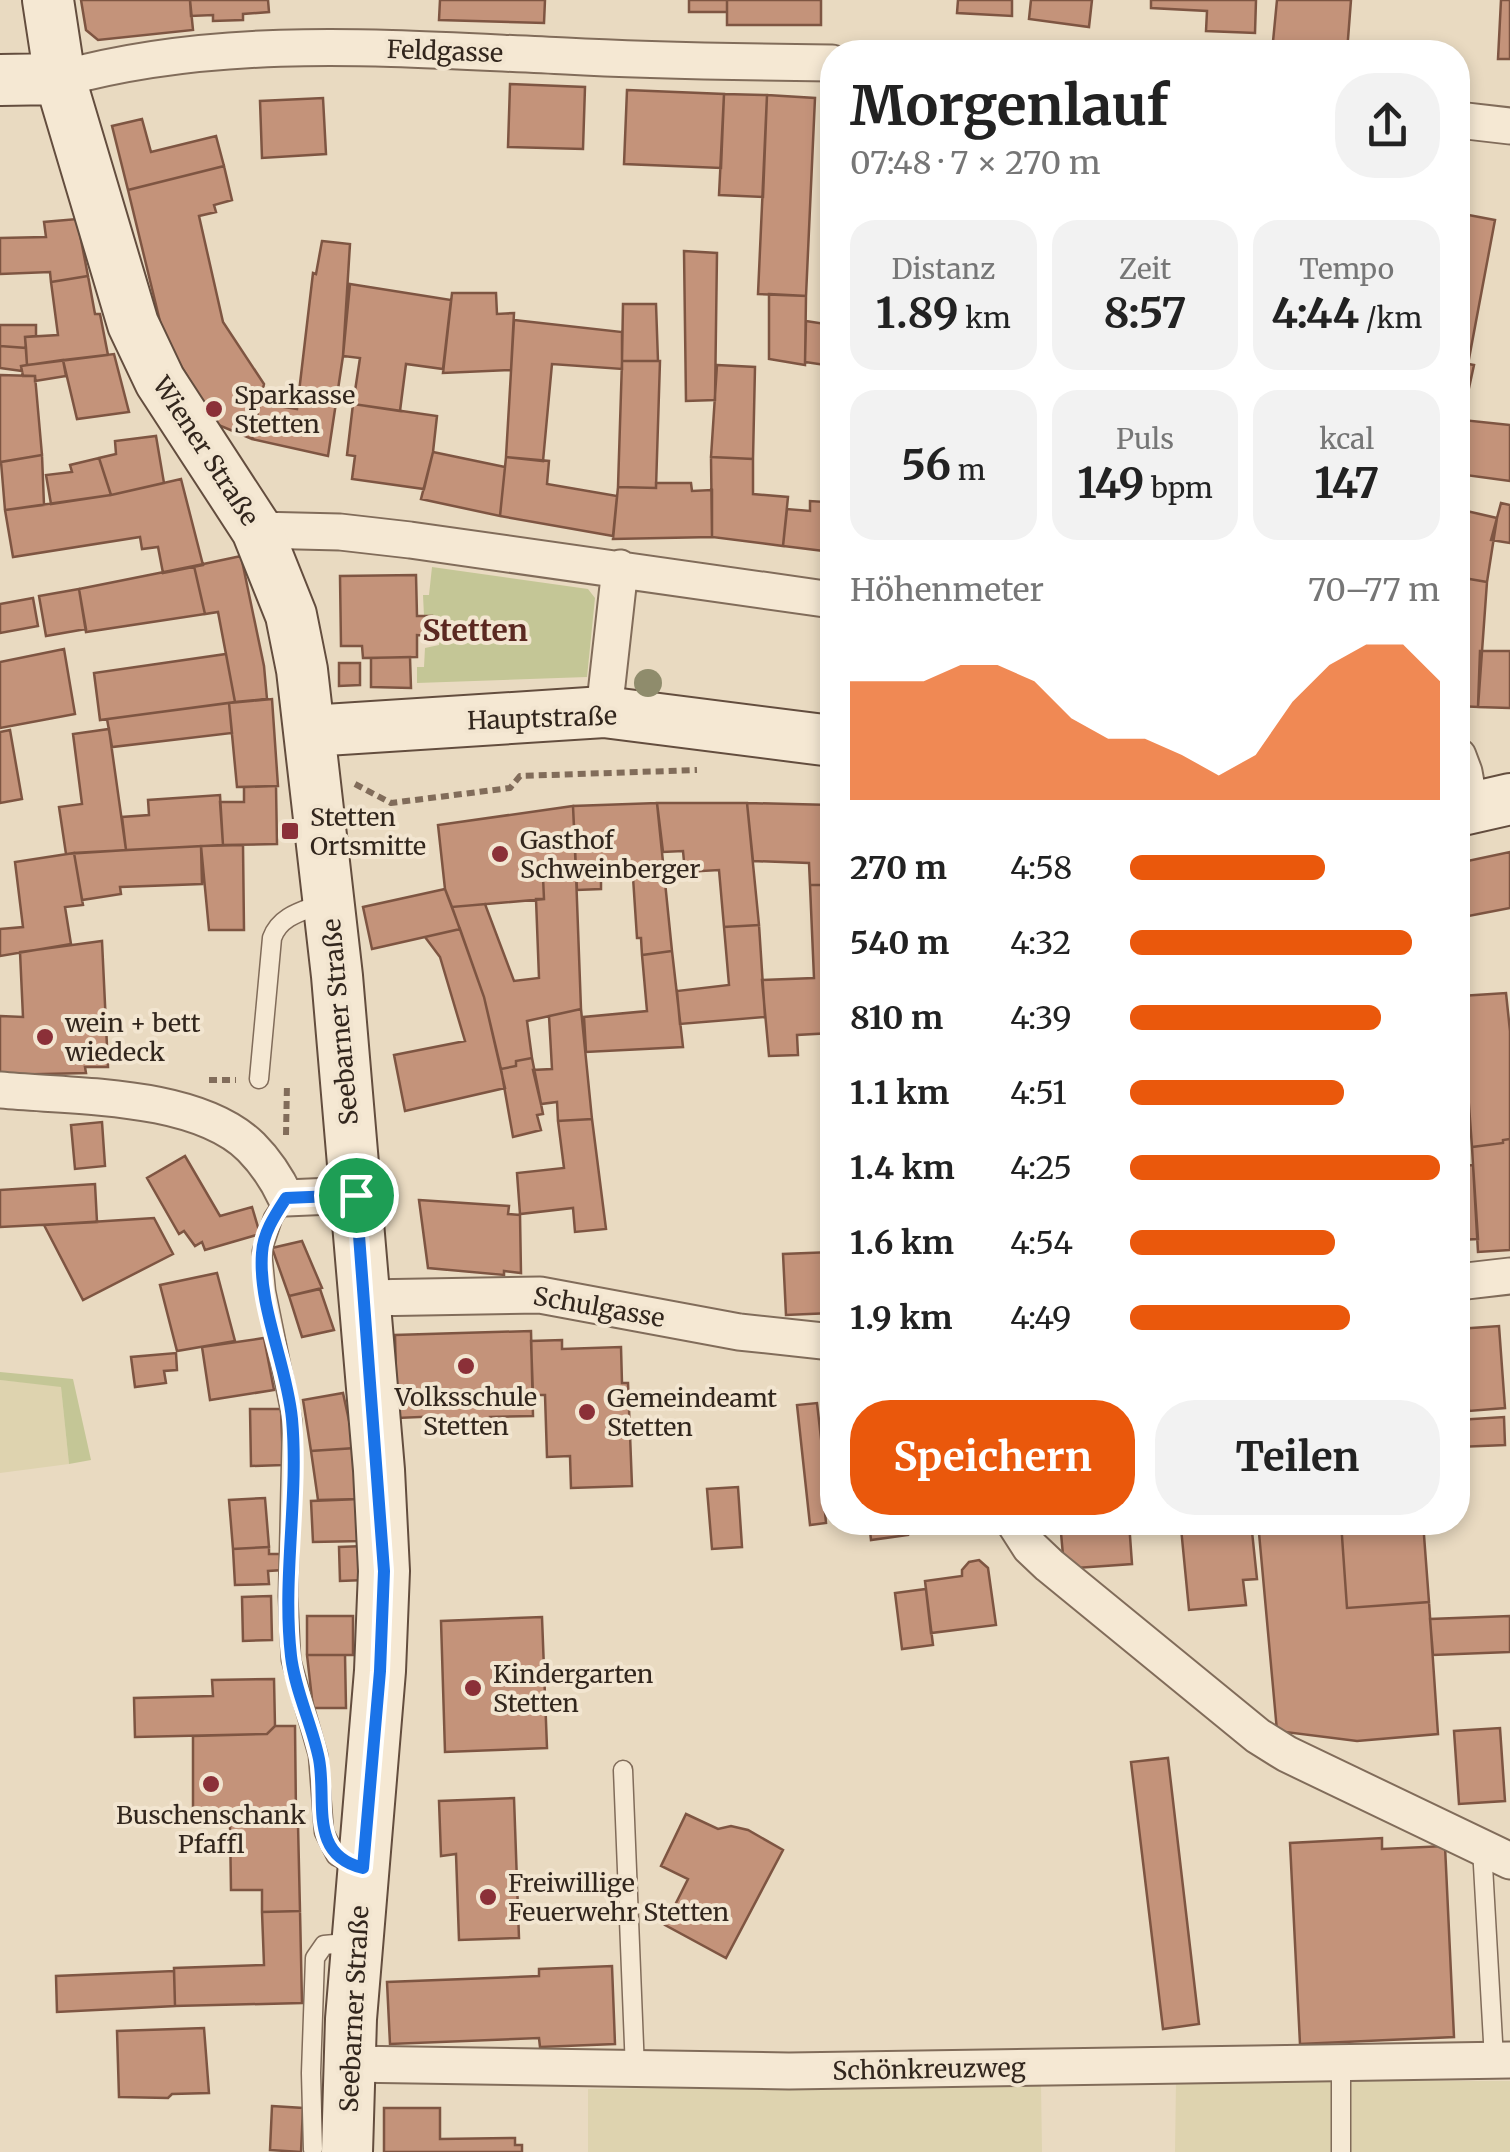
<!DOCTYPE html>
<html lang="de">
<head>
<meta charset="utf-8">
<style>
  :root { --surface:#fff; --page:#f2f2f2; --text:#222; --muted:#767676; --accent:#ea580c }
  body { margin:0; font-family:Merriweather,serif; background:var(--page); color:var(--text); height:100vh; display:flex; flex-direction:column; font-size:38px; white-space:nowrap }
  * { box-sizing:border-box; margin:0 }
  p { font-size:32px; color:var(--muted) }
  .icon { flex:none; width:55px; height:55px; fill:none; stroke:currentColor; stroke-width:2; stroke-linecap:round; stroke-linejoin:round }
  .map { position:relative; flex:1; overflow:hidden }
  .drawer { position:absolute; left:820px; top:40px; width:650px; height:1495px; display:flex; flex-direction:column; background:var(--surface); border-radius:40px; box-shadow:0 5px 15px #0003 }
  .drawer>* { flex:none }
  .pin { position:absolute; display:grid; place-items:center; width:85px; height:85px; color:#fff; margin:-42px; border:5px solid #fff; border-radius:50%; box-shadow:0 2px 10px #0007 }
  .round { display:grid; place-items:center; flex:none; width:105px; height:105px; border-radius:40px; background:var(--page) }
  .head { display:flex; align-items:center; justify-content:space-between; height:170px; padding:0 30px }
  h1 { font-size:55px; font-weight:700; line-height:75px }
  .metrics { display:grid; grid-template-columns:repeat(3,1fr); gap:15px; height:170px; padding:10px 30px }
  .metrics div { display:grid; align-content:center; border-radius:25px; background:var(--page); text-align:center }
  .metrics b { font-size:42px; font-weight:700 }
  .metrics small { font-size:28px; font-weight:400 }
  .metrics p { font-size:28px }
  .chart { height:280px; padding:20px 30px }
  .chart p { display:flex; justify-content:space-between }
  .chart svg { width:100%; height:180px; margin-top:10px; fill:var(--accent); opacity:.7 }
  .primary-button { display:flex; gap:20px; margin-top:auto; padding:20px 30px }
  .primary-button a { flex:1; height:115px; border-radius:40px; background:var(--accent); color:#fff; font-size:40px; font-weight:700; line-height:115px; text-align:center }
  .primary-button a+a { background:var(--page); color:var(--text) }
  ul { padding:0 30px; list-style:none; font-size:32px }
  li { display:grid; grid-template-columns:160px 120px 1fr; align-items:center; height:75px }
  li i { height:25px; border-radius:12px; background:var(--accent) }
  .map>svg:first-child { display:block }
</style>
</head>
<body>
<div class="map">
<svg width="1510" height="2152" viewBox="0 0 1510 2152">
  <rect width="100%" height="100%" fill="#e9dac1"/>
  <!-- farmland -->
  <path fill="#ded3af" d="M0,1380L61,1386L69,1464L0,1473Z
    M1176,2081H1510V2152H1175Z
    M1041,2084L1042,2152H588V2089Z"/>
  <!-- green -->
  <path fill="#c4c696" d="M432,567L588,589L595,598L587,677L417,683V667H424L425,648L439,645L440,637L432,636L424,616L423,595H429Z
    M0,1372L73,1379L91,1460L69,1464L61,1387L0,1380Z"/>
  <!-- building -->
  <path fill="#c4937a" stroke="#7e5542" stroke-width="2.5" d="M81,0H190L193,30L98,40L86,30Z
    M190,0H268L269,12L243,14V20L213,21V15L191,16Z
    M545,0L544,23L439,20L440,0Z
    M689,0H727V12H689Z
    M727,0H821V25H727Z
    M958,0H1012V16L957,13Z
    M1031,0H1092L1089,27L1029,19Z
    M1151,0H1256L1255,33L1206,31L1207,11L1151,8Z
    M1277,0H1351L1347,52H1272Z
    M1501,0H1510V59H1498Z
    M510,84L585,87L583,149L508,147Z
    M627,90L724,94L721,168L624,164Z
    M724,94L767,95L763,197L719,195Z
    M767,95L815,98L806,296L758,294Z
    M323,98L326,154L262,158L260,101Z
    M142,119L151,152L216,136L224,166L128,190L112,126Z
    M224,166L232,200L214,205L216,212L199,216L223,322L264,384L252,439L216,424L164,338L128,190Z
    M1458,213L1495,220L1468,364L1458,362Z
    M77,219L88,276L51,282L50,272L0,274V238L46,237L44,222Z
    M322,241L350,244L343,356L328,456L252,439L260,403L297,409L313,273L316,274Z
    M684,251L717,253L715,400L686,401Z
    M88,276L95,314H100L108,355L27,365L25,337L58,335L51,282Z
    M350,284L451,300L443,369L406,364L400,411L353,404L360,358L343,356Z
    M452,293H496L497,314L514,313L511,370L443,373Z
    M769,294L806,296L805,365L769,359Z
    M623,304H656L658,361H622Z
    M514,320L622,332V369L552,364L543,461L506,457Z
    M806,321L832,325V366L805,362Z
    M0,325H36V336L25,337L26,348L0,346Z
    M0,346L26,348L27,365L21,366L22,371L0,368Z
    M114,354L129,412L77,419L63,360Z
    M63,360L66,376L35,381V376H23L21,366Z
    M622,361H660L656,488L618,487Z
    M1458,362L1474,365L1462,420L1510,425V481L1458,474Z
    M717,365L755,367L753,459L711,457Z
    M0,375L35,376L42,455L0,462Z
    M353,404L437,416L433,452L424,489L352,479L355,456L347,455Z
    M156,436L164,483L111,495L99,458L116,454L115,441Z
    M433,452L505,467L500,516L421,499Z
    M42,455L44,505L5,510L1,462Z
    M506,457L549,461L547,484L617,496L613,536L500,516Z
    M711,457L753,459V494L788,497L783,546L712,537Z
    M99,458L111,495L51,504L46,475L72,472L70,465Z
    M832,465V552L783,546L787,509L810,511V501L825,502Z
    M181,479L203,565L163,573L158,547L142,549L140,537L13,557L5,510L111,495Z
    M656,483H691L692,491L712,490V537L613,539L618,487L656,488Z
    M1501,503L1510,505V543L1491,540Z
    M1458,509L1497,518L1487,582L1458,577Z
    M241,556L264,666L267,699L235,702L218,612L205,614L194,566Z
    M194,566L205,614L86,632L79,589Z
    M416,575L417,616H432V636L417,635V657L363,658L362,646H341L340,576Z
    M1458,577L1487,582L1478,707L1458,706Z
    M79,589L86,629L46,636L39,596Z
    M33,598L38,626L0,633V604Z
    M64,649L75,714L0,728V662Z
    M1480,651H1510V708L1478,707Z
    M226,654L235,702L100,720L94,673Z
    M410,657L411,688L371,687V658Z
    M339,663H360V685L339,686Z
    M272,699L278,786L237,787L229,703Z
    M229,703L232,733L112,747L107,719Z
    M109,729L126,850L66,854L59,807L82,804L73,734Z
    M10,730L22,799L0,803V732Z
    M276,786L277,844L223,845L220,802H244V787Z
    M220,795L223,845L126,850L122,817L149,815L148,800Z
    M657,803H747L759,925L724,927L719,870L685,872L683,851L663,852Z
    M657,803L672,951L642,955L641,938H637L632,862L601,865V889L577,890L573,806Z
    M747,803L832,805V885H810L809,863L753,861Z
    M573,806L576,874L543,877L544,899L452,907L445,889L438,825Z
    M243,845L244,930H209L201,846Z
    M201,846L202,884L120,887L121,894L82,900L74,853Z
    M1510,852V908L1458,918V863Z
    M74,853L83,905L65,907L71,944L0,956V929L23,927L15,862Z
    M576,874L581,1009L527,1021L532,1058L516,1061V1066L501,1069L484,997L452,907L485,904L514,981L539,978L536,899H544L543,877Z
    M810,885H832V1033L797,1035L798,1055L769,1056L762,980L814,978Z
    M445,889L460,929L372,949L363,907Z
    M759,925L765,1017L680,1024L677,991L729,985L724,927Z
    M460,929L484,997L505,1088L405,1111L394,1055L465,1041L440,957L425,937Z
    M102,941L108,1067H85L86,1073L0,1075V1016L23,1017L20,952Z
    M672,951L683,1047L586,1052L584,1017L647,1011L642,955Z
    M1506,993L1510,1031V1139L1503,1140V1143L1472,1147L1461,996Z
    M581,1009L592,1119L558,1121L557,1102L541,1104L533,1070L552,1069L549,1016Z
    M1463,1019L1465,1072H1458V1020Z
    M532,1058L543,1114L537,1115L541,1130L513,1137L501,1069L516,1066V1061Z
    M592,1119L606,1229L575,1232L573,1208L520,1214L517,1173L564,1168L558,1121Z
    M102,1122L105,1166L75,1169L71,1125Z
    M1510,1139V1250L1478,1252L1472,1147L1503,1143V1140Z
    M185,1156L220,1216L252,1207L260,1234L205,1250L202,1242L195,1246L184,1231L179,1234L147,1178Z
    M1473,1165L1478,1239L1458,1240V1166Z
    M95,1184L97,1222L0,1227V1190Z
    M419,1200L509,1206L508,1214L520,1215L521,1273L504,1271V1275L428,1268Z
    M154,1218L173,1254L83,1300L44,1225Z
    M302,1241L322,1288L289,1296L272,1248Z
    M832,1252V1313L786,1315L783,1254Z
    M217,1273L235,1341L177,1351L160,1285Z
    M320,1289L334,1330L302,1337L289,1296Z
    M1499,1326L1505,1408L1469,1411L1466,1367H1458V1329Z
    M531,1331L533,1416L490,1417V1426L443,1427V1416L397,1418L395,1335Z
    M264,1338L274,1390L210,1400L202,1347Z
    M562,1340V1349L621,1347L622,1383H628L632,1486L571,1488L570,1456L547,1457L545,1395H533L531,1341Z
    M176,1353L177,1370L164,1371L166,1383L135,1387L131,1357Z
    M343,1393L355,1448L311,1451L303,1400Z
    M817,1403L828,1500L824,1501L826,1523L810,1525L797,1405Z
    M250,1409H281L283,1465L251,1466Z
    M1504,1417L1505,1445L1458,1447V1420Z
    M355,1448L360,1499L318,1500L311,1451Z
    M738,1487L742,1547L712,1549L707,1489Z
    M265,1498L269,1547L233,1549L229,1500Z
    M360,1499L362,1541L313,1542L311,1501Z
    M869,1522H907L908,1535L871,1540Z
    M1060,1522H1129L1132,1564L1076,1568L1063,1555Z
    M1251,1522L1257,1579L1243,1580L1246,1605L1189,1610L1181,1528Z
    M1258,1522H1341L1347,1608L1429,1602L1438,1734L1357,1741L1277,1731Z
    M1341,1522H1423L1429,1602L1347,1608Z
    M364,1546L365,1580L340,1581L339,1547Z
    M269,1547V1554H282L283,1570L268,1571L269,1584L235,1585L233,1549Z
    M979,1560L988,1568L996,1625L931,1633L925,1581L962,1576V1570L969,1562Z
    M926,1589L933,1645L902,1649L895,1593Z
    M271,1596L272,1640L243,1641L242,1597Z
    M307,1616H353V1655H307Z
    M1510,1616V1652L1433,1655L1430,1619Z
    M542,1617L547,1748L445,1752L441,1621Z
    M307,1655H345L346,1708H313Z
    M274,1679L275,1726L267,1734L135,1737L134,1698L213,1696L212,1680Z
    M275,1726H295L296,1815H193V1736L267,1734Z
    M1500,1728L1505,1801L1459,1804L1454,1731Z
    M1168,1758L1199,2024L1163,2029L1131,1762Z
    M514,1798L519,1938L459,1940L456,1854L441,1856L439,1801Z
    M686,1814L718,1829L731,1826L748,1830L783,1850L726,1958L665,1925L688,1879L661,1866Z
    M298,1824L300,1911L262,1912V1890H231L230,1825Z
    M1382,1838V1849L1445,1846L1454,2037L1300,2044L1290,1843Z
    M300,1911L302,2003L175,2006L174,1968L264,1965L262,1912Z
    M612,1966L615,2044L540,2047L539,2038L390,2044L387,1982L539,1976V1969Z
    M174,1971L175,2006L57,2012L56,1976Z
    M204,2028L209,2093L172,2094L168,2098L119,2097L117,2031Z
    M272,2106L303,2108L301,2152L270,2150Z
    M384,2108H440V2139L515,2138V2145H522V2152H384Z"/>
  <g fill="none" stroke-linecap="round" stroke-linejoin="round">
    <!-- lane casing -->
    <g stroke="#816c5a" stroke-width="21">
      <path id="lane" d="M259,1079L272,938C280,915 304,911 326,902
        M286,1198L273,1218L262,1251L266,1291L292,1420L288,1596L291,1660L318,1755L324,1832L336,1856L358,1867
        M623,1770L635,2070
        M1482,1848L1494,2059
        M313,2149L311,2073L315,1958L324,1945L356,1942
        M1341,2152V2061"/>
    </g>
    <!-- street casing -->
    <g stroke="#816c5a" stroke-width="39">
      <path id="street" d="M60,79C225,33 398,49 566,56C655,61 744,62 832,63
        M1458,120L1510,126
        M257,530L340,532L410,540L832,600
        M604,712L620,568
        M1458,756L1464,772L1471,810
        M0,1090C73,1097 196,1093 251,1147C266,1162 277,1179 286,1198L356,1195
        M1458,1282L1510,1276
        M365,1298L540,1295L739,1332L832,1342
        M1014,1522L1030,1547L1049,1565L1258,1736L1287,1754L1510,1861
        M348,2064L789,2071L1510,2060"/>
    </g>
    <!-- secondary casing -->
    <g stroke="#634d3e" stroke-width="54">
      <path id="secondary" d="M48,0L60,79L133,324L160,381L257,530L291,615L302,670L337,976L379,1470L384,1571L380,1671L351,2019L347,2152
        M0,80L60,79
        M310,731L604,712L832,741
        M1458,811L1510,799"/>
    </g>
    <!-- path -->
    <path stroke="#816c5a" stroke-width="6" stroke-dasharray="8 5" stroke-linecap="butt" d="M355,784L391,803L510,788L520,776L697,770
      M209,1080H236
      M286,1135L287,1083"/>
    <!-- lane -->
    <use href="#lane" stroke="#f5e8d3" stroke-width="18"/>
    <!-- street -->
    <use href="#street" stroke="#f5e8d3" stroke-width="35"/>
    <!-- secondary -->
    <use href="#secondary" stroke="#f5e8d3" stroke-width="50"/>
  </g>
  <!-- trees -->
  <circle fill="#8f8c6c" cx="648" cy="683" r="14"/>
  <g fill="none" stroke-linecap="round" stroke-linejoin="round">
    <!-- route casing -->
    <g stroke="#fff" stroke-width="20">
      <path id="route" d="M356,1195L384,1571L380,1671L363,1868C308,1855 327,1801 319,1759C312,1724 295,1691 291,1656C282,1577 299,1497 292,1419C287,1365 258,1307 262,1253C263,1233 275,1215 286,1198Z"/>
    </g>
    <!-- route -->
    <use href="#route" stroke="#1a73e8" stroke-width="12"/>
  </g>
  <!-- markers -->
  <g fill="#8b3038" stroke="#f2e5d0" stroke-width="4">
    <circle cx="214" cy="409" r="10"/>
    <rect x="280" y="821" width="20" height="20" rx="5"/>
    <circle cx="500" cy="854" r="10"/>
    <circle cx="45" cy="1037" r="10"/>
    <circle cx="466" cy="1366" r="10"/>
    <circle cx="587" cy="1412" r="10"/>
    <circle cx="473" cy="1688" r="10"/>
    <circle cx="211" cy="1784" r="10"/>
    <circle cx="488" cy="1897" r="10"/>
  </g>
  <g text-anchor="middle" stroke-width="8" stroke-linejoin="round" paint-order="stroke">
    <!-- street labels -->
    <g font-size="25" fill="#32261d" stroke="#f2e5d0">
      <text transform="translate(445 51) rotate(2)" y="9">Feldgasse</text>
      <text transform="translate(206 451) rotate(57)" y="9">Wiener Straße</text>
      <text transform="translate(542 718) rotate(-2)" y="9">Hauptstraße</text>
      <text transform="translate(340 1022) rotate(-95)" y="9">Seebarner Straße</text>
      <text transform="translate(599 1307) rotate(10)" y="9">Schulgasse</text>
      <text transform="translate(354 2009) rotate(-87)" y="9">Seebarner Straße</text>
      <text transform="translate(929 2069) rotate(-1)" y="9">Schönkreuzweg</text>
    </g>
    <!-- poi labels -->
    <g font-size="25" fill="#32261d" stroke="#f2e5d0" text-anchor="start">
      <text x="234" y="404">Sparkasse<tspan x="234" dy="29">Stetten</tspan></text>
      <text x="310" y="826">Stetten<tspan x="310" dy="29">Ortsmitte</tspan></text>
      <text x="520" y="849">Gasthof<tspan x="520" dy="29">Schweinberger</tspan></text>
      <text x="65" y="1032">wein + bett<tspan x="65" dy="29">wiedeck</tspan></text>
      <text x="466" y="1406" text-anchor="middle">Volksschule<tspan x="466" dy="29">Stetten</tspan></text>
      <text x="607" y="1407">Gemeindeamt<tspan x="607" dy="29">Stetten</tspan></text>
      <text x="493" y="1683">Kindergarten<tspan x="493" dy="29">Stetten</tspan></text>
      <text x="211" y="1824" text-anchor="middle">Buschenschank<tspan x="211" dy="29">Pfaffl</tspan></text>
      <text x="508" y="1892">Freiwillige<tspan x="508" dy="29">Feuerwehr Stetten</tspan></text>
    </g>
    <!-- quarter labels -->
    <g font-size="30" font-weight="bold" fill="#5b2821" stroke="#f2e5d0">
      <text x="475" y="641">Stetten</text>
    </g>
  </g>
</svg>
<div class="pin" style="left:356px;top:1195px;background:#1e9e55"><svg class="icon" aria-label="arrive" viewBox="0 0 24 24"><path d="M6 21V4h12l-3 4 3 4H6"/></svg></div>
<section class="drawer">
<div class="head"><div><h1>Morgenlauf</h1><p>07:48 · 7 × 270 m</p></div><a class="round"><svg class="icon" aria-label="share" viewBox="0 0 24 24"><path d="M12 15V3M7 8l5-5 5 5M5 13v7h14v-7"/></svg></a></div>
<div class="metrics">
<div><p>Distanz</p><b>1.89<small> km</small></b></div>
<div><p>Zeit</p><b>8:57</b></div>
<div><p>Tempo</p><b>4:44<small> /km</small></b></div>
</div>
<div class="metrics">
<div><b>56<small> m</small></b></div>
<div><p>Puls</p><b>149<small> bpm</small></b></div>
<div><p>kcal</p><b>147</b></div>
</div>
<div class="chart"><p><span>Höhenmeter</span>70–77 m</p>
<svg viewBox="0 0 160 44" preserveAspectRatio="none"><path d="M0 44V15L10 15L20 15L30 11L40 11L50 15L60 24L70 29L80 29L90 33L100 38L110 33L120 20L130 11L140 6L150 6L160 15V44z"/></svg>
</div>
<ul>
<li><b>270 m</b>4:58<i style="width:63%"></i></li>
<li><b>540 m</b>4:32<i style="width:91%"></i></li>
<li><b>810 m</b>4:39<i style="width:81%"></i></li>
<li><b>1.1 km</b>4:51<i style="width:69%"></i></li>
<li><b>1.4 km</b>4:25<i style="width:100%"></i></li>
<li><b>1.6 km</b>4:54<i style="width:66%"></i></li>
<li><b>1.9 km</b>4:49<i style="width:71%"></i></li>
</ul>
<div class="primary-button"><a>Speichern</a><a>Teilen</a></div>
</section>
</div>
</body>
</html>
